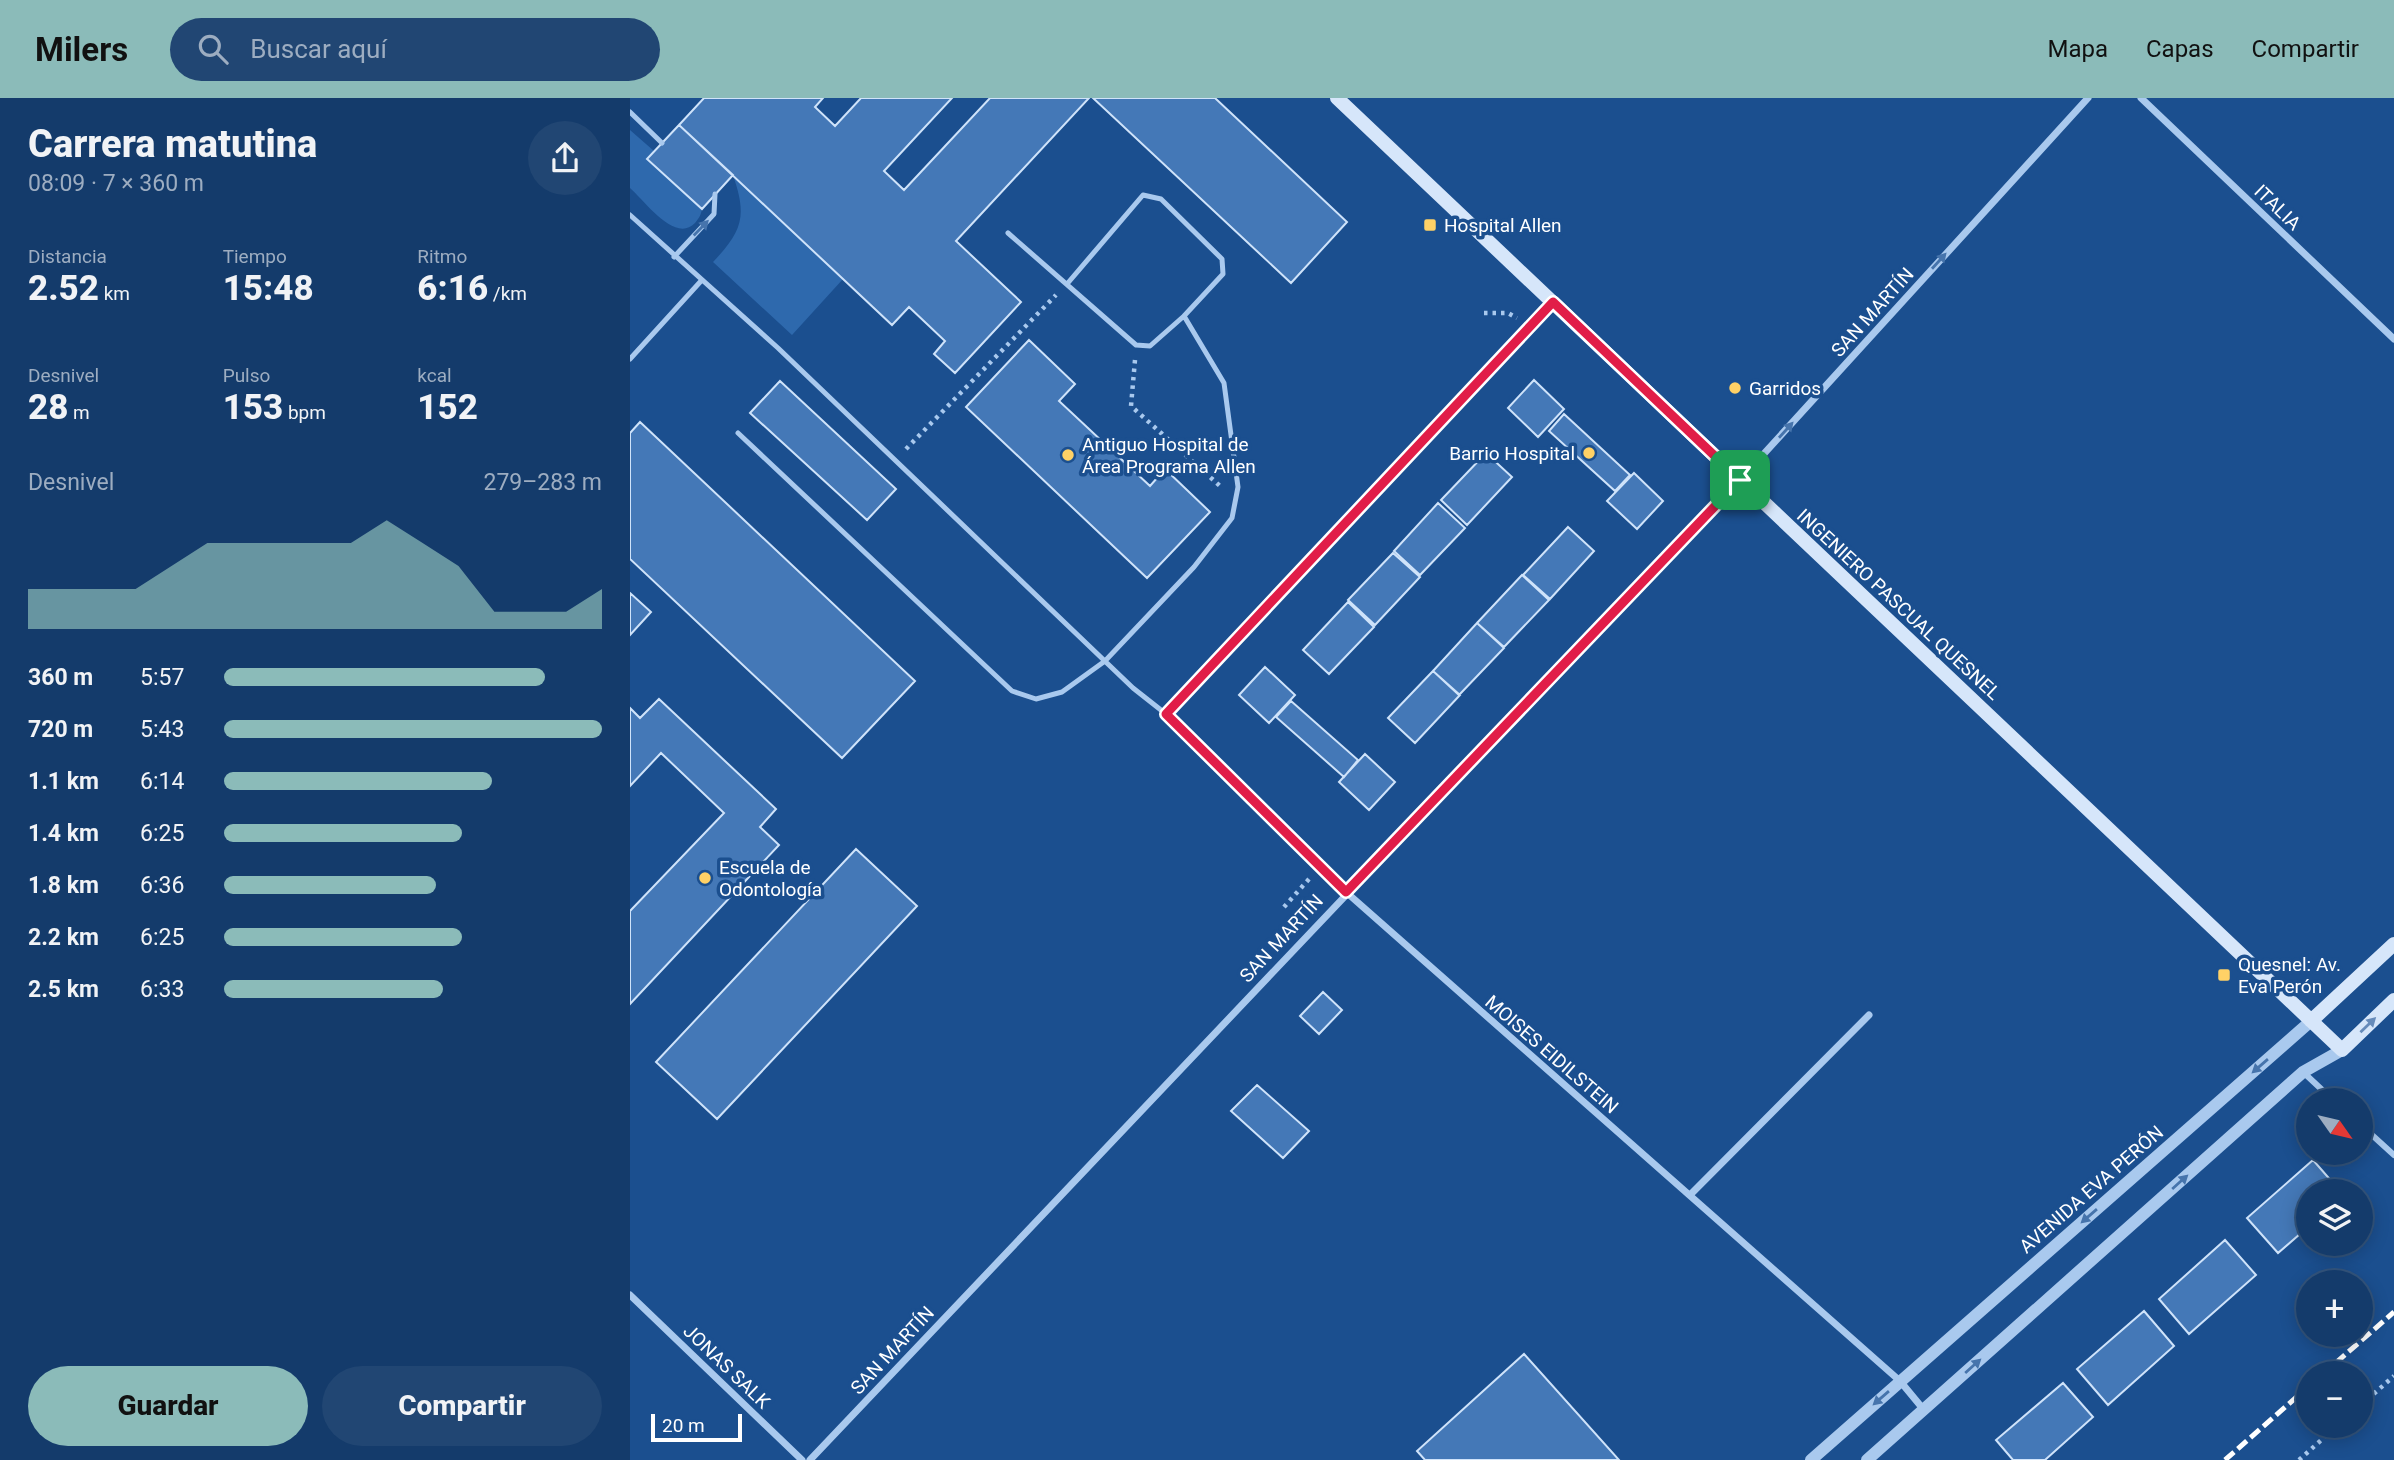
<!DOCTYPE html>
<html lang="es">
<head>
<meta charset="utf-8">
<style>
  :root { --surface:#143b6b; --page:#214673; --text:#f1f3f6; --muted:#9dadc1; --line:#33557e; --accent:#8bbbb9 }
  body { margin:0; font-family:Roboto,sans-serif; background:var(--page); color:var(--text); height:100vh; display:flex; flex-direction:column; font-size:26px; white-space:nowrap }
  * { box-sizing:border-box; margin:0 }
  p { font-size:23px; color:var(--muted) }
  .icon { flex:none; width:38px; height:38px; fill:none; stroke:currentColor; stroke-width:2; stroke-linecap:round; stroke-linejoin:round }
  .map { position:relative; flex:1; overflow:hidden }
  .details { display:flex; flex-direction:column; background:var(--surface); width:630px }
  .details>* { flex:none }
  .needle { width:46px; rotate:124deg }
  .tools { position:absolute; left:1666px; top:990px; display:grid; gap:14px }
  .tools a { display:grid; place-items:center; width:77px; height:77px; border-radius:50%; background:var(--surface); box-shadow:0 4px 18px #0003,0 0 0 2px var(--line); font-size:35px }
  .scale { position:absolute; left:21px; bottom:18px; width:91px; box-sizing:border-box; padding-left:7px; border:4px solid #fff; border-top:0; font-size:19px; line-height:24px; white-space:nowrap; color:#fff; -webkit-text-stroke:5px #1b4f8f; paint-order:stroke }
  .pin { position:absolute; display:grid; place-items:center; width:60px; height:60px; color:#fff; margin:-30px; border-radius:14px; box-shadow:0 4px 10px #0006 }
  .round { display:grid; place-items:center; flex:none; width:74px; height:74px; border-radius:37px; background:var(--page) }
  .summary { display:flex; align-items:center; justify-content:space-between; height:119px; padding:0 28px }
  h1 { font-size:38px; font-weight:800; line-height:52px }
  .stats { display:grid; grid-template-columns:repeat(3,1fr); gap:10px; height:119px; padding:7px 28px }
  .stats div { display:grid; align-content:center }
  .stats b { font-size:35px; font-weight:800 }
  .stats small { font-size:19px; font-weight:400 }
  .stats p { font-size:19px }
  .chart { height:196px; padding:14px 28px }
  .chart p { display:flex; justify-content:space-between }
  .chart svg { width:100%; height:126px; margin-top:7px; fill:var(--accent); opacity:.7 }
  .action { display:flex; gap:14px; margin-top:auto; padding:14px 28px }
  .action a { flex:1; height:80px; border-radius:42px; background:var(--accent); color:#111; font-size:28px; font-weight:800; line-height:80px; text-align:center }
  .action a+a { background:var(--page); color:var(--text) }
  ul { padding:0 28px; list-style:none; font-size:23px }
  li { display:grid; grid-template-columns:112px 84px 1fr; align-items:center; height:52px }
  li i { height:18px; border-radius:9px; background:var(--accent) }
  header { display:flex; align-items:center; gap:42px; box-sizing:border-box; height:98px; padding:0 35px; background:var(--accent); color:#111 }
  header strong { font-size:33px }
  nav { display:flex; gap:38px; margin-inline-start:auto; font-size:24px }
  .search { width:490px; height:63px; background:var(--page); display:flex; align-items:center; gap:18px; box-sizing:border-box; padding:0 24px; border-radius:38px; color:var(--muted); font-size:26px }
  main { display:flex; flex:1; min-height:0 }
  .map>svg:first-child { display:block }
</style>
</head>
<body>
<header>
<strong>Milers</strong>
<div class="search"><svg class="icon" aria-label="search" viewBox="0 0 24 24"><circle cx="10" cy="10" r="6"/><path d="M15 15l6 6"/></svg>Buscar aquí</div>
<nav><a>Mapa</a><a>Capas</a><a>Compartir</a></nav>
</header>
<main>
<section class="details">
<div class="summary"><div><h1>Carrera matutina</h1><p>08:09 · 7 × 360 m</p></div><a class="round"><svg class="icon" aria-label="share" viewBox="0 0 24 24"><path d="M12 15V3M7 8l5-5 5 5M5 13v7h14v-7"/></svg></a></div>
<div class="stats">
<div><p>Distancia</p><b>2.52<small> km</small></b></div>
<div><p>Tiempo</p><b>15:48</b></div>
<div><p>Ritmo</p><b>6:16<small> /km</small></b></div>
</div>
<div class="stats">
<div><p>Desnivel</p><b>28<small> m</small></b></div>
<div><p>Pulso</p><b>153<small> bpm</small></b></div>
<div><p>kcal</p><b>152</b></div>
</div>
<div class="chart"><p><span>Desnivel</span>279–283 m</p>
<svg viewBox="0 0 160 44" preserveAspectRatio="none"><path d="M0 44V30L10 30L20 30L30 30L40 22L50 14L60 14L70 14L80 14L90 14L100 6L110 14L120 22L130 38L140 38L150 38L160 30V44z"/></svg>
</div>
<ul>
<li><b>360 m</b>5:57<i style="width:85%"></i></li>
<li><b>720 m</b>5:43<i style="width:100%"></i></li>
<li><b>1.1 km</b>6:14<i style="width:71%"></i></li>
<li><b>1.4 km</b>6:25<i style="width:63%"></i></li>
<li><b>1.8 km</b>6:36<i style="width:56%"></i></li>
<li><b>2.2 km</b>6:25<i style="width:63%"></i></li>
<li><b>2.5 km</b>6:33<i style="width:58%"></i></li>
</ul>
<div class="action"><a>Guardar</a><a>Compartir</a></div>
</section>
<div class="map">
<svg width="1764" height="1362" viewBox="0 0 1764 1362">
  <rect width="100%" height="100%" fill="#1b4f8f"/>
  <!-- green -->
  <path fill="#2e69ad" d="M0,32L24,53L18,61L72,111C71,117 69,120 65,125C45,146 15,103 0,90Z
    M103,77L213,181L162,237L83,164C113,132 117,118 103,77Z"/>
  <!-- building -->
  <path fill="#4478b7" stroke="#cfe3fa" stroke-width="2" d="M74,0H193L185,9L205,28L231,0H322L254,73L274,92L360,0H459L326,143L391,204L325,275L304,256L315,243L279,209L262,227L49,27Z
    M463,0H585L717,124L661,185Z
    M49,27L103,77L72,111L17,61Z
    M399,242L445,286L429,303L520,388L535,371L580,414L517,480L336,309Z
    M904,282L934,311L908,339L878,310Z
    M150,283L266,391L237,422L120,315Z
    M934,316L1000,377L985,393L919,333Z
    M10,324L285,583L212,660L0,461V335Z
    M856,355L882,379L837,427L811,402Z
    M1004,375L1033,403L1007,431L977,403Z
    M808,405L835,430L790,477L764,453Z
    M938,429L964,453L920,501L893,477Z
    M763,455L790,479L745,527L718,502Z
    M892,477L919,502L874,549L847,525Z
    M0,495L21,514L0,537Z
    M718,504L744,529L699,576L673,552Z
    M847,525L874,550L829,597L803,573Z
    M635,569L665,597L639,625L609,597Z
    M803,573L830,597L785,645L758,620Z
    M29,601L146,711L130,729L149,747L0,906V813L94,715L31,655L0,688V610L10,620Z
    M661,603L728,662L714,679L646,619Z
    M735,656L765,684L739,712L709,684Z
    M226,751L287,808L87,1021L26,964Z
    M693,894L712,912L689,936L670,918Z
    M627,987L679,1033L653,1060L601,1013Z
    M1683,1062L1711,1094H1678V1129L1648,1155L1617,1120Z
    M1595,1142L1626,1177L1559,1236L1529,1201Z
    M1514,1213L1544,1248L1478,1307L1447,1271Z
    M894,1256L989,1362H795L787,1353Z
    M1433,1285L1463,1319L1415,1362H1383L1366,1342Z"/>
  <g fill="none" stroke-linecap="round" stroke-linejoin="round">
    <!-- path -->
    <path stroke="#a9c9ee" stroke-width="4.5" stroke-dasharray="3.5 5" stroke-linecap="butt" d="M854,215H878L887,220
      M505,262L501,308L590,388
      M276,351L426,197
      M654,809L679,781
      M1731,1307L1764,1278
      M1669,1362L1707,1328"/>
    <!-- service -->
    <path stroke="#a9c9ee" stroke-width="5" d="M0,14L32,45
      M0,117L148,250L503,590L536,616
      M44,159L84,116L85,96
      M437,186L513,97L531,101L592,161L593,176L554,218
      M0,261L71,183
      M108,335L382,593L406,601L432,594L475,563L564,469L602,420L608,389L594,285L554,218L520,248L506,247L378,135"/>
    <!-- pedestrian -->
    <path stroke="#a9c9ee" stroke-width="6" d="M1673,974L1704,1003
      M1731,1027L1764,1057"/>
    <!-- minor -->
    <path stroke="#a9c9ee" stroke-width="7" d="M1511,0L1764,241
      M922,205L536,616L716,794L1270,1283L1294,1312
      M1060,1097L1239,917
      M0,1197L172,1362
      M180,1362L1110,382L1458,0"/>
    <!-- tertiary -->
    <path stroke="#a9c9ee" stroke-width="12" d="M1181,1362L1681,923
      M1237,1362L1673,974L1712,952"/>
    <!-- secondary -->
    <path stroke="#d6e6fa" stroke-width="14" d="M707,0L1712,952L1764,902
      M1681,923L1764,846"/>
    <!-- rail -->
    <path stroke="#fff" stroke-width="5" stroke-dasharray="12 5" stroke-linecap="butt" d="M1693,1276L1764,1214
      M1595,1362L1678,1289"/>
  </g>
  <!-- one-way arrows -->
  <defs><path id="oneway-solid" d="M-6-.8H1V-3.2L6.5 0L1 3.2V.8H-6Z" transform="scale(1.75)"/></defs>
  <g fill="#4674ac">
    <use href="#oneway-solid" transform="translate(71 130) rotate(-46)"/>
    <use href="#oneway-solid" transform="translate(1309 163) rotate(-48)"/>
    <use href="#oneway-solid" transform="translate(1156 332) rotate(-48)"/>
    <use href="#oneway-solid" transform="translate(1630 968) rotate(139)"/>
    <use href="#oneway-solid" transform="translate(1550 1084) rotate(-42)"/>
    <use href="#oneway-solid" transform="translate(1459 1118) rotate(139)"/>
    <use href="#oneway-solid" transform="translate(1343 1268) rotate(-42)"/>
    <use href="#oneway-solid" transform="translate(1251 1300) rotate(139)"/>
  </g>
  <use fill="#668bba" href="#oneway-solid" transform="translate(1738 927) rotate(-44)"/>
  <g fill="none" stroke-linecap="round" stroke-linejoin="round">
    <!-- route casing -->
    <g stroke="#fff" stroke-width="14">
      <path id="route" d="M923,204L1110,382L716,794L536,616Z"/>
    </g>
    <!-- route -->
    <use href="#route" stroke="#e11d48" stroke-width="9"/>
  </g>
  <!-- markers -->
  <g fill="#ffd166" stroke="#1b4f8f" stroke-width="2.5">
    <rect x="793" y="120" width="14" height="14" rx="3.5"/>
    <circle cx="1105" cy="290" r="7"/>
    <circle cx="959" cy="355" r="7"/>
    <circle cx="438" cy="357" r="7"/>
    <circle cx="75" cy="780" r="7"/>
    <rect x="1587" y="870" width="14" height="14" rx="3.5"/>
  </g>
  <g text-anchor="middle" stroke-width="7" stroke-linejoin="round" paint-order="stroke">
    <!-- street labels -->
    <g font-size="19" fill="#fff" stroke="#1b4f8f">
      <text transform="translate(1648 109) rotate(44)" y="7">ITALIA</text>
      <text transform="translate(1242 214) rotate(-48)" y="7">SAN MARTÍN</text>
      <text transform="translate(1269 506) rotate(43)" y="7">INGENIERO PASCUAL QUESNEL</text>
      <text transform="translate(651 840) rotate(-47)" y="7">SAN MARTÍN</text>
      <text transform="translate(922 956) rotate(41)" y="7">MOISES EIDILSTEIN</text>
      <text transform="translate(1461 1091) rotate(-41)" y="7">AVENIDA EVA PERÓN</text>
      <text transform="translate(262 1252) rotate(-47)" y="7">SAN MARTÍN</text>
      <text transform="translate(97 1268) rotate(44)" y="7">JONAS SALK</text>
    </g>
    <!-- poi labels -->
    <g font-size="19" fill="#fff" stroke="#1b4f8f" text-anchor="start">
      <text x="814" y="134">Hospital Allen</text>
      <text x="1119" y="297">Garridos</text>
      <text x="452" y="353">Antiguo Hospital de<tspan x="452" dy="22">Área Programa Allen</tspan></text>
      <text x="945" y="362" text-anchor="end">Barrio Hospital</text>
      <text x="89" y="776">Escuela de<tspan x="89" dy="22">Odontología</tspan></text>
      <text x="1608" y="873">Quesnel: Av.<tspan x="1608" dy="22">Eva Perón</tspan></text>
    </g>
  </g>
</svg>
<div class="tools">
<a><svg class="needle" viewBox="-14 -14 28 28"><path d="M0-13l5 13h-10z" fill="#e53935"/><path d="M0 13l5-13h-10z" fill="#9dadc1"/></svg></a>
<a><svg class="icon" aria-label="layers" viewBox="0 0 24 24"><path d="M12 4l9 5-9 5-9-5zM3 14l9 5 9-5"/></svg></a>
<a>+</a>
<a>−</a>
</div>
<div class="scale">20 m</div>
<div class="pin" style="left:1110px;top:382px;background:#1e9e55"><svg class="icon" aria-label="arrive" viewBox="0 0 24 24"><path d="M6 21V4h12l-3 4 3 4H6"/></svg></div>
</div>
</main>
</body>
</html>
